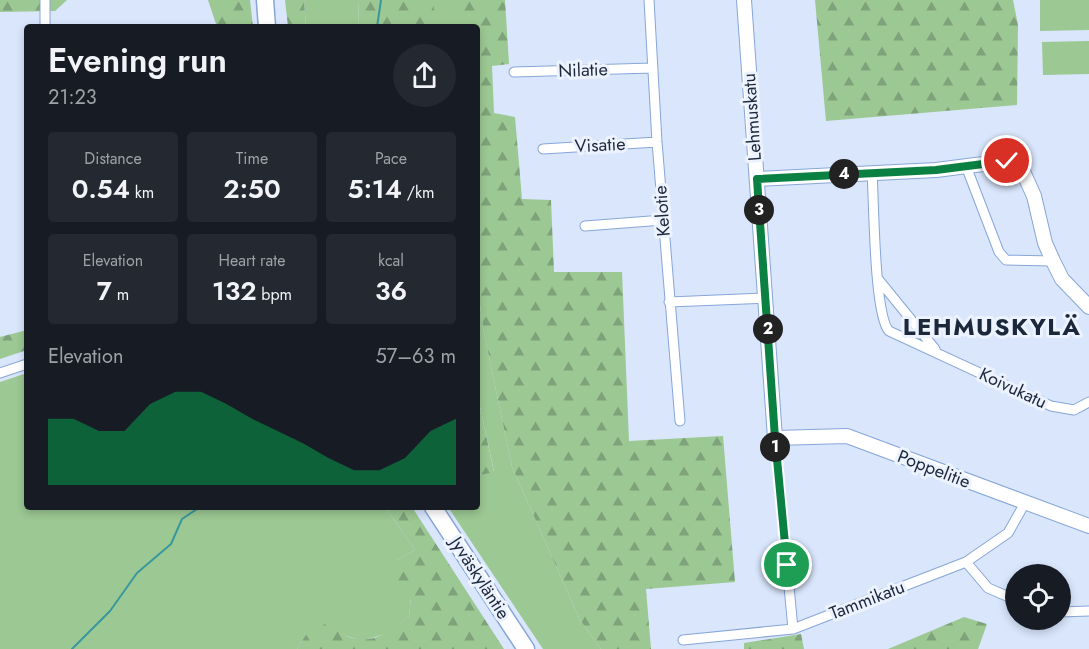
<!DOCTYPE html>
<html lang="en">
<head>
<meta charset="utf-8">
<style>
  :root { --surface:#171b24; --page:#242831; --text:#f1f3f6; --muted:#9ea1a6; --accent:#0b8043 }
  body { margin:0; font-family:Jost,sans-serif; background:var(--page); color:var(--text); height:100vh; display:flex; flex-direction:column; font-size:22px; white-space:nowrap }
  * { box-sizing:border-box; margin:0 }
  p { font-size:20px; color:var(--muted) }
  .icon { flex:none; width:33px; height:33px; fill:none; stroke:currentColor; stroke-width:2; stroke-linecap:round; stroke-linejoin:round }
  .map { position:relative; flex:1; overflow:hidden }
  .side { position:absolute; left:24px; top:24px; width:456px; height:486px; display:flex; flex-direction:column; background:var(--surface); border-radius:6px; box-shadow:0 3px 9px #0003 }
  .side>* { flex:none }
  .fabs { position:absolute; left:1005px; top:564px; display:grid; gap:12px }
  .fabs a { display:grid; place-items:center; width:66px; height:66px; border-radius:50%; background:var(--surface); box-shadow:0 3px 9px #0003; font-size:30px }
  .pin { position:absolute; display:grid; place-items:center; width:51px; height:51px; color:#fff; margin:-26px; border:3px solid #fff; border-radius:50%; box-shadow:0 2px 6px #0007 }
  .km { position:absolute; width:30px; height:30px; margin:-15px; border-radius:50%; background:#222; color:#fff; font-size:16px; line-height:30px; text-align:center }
  .round { display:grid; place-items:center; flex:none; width:63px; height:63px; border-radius:32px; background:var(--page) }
  .summary { display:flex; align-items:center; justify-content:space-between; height:102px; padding:0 24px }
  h1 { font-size:33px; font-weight:600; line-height:45px }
  .metrics { display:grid; grid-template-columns:repeat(3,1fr); gap:9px; height:102px; padding:6px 24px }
  .metrics div { display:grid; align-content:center; border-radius:6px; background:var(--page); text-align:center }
  .metrics b { font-size:26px; font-weight:600 }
  .metrics small { font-size:16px; font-weight:400 }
  .metrics p { font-size:16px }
  .chart { height:168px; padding:12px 24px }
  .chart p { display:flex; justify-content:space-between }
  .chart svg { width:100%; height:108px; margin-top:6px; fill:var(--accent); opacity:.7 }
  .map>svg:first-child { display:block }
</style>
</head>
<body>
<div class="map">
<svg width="1089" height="649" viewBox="0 0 1089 649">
  <defs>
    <pattern id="forest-firs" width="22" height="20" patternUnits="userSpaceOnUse" patternTransform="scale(1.5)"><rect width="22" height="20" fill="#9cc893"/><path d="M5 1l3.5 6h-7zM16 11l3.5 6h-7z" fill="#7ea279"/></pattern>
  </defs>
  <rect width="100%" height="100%" fill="#d9e6fc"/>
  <!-- grass -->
  <path fill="#9cc893" d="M304,0H358L359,27H306Z
    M434,0H459V27H434Z
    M1040,0H1089V30L1040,31Z
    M1089,41V74L1043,75L1042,42Z
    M477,282L483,328L512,467L580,620L601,649H543L448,507H477V469L481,475L494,471L477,393Z
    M27,373V507H385L415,550L397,560L411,598L409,616L390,632L363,641L337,633L305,636L297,649H0V382Z"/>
  <!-- forest -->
  <path fill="url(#forest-firs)" d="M0,0H67L55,11L0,12Z
    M208,0H250L253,27H217Z
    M285,0H304L306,27H288Z
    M358,0H434V27H359Z
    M459,0H505L509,64L492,66L494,113L515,117L522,199L551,200L554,272H622L629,441L723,436L735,582L646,589L651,649H601L580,620L512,467L483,328L477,282V27H459Z
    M815,0H1013L1018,25L1017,105L826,121Z
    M27,330V350L0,359V337Z
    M477,393L494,472L481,475L477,469Z
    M385,507H412L504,649H297L305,636L325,624C361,649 377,642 409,616L411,598L387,576L397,560L415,550Z
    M964,617L987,624L978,649H888Z
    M801,634L804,649H744V643Z"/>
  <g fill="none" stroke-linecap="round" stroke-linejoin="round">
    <!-- stream -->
    <path stroke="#39989d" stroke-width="2" d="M377,27L381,0
      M72,649L110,611L137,573L171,544L182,519L200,507"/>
    <!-- street casing -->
    <g stroke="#87a6d8" stroke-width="11">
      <path id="street" d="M45,0V27
        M649,0L657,142L680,421
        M514,72L653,68
        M543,149L657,142
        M966,166L999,252L1006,260L1053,261
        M872,172C874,200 874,315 889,331L1051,406L1074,410L1089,402
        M585,226L663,220
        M878,279L935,349
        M669,302L767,298
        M0,373L27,364
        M775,438L793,629
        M966,562L988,588L1016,600
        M1060,612L1089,611
        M683,640L793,629L966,562L1008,533L1025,503"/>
    </g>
    <!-- secondary casing -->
    <g stroke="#87a6d8" stroke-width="16">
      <path id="secondary" d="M744,0L775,438L847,436L1089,526
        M757,179L936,170L1007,161L1020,165L1034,196L1045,243L1053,261L1062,279L1089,307"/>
    </g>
    <!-- highway casing -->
    <g stroke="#87a6d8" stroke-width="19">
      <path id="highway" d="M265,0L267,27
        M433,507L526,649"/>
    </g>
    <!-- street -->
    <use href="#street" stroke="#fff" stroke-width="9"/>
    <!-- secondary -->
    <use href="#secondary" stroke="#fff" stroke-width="14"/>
    <!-- highway -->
    <use href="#highway" stroke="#fff" stroke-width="16"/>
  </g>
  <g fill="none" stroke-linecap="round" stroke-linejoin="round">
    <!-- route casing -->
    <g stroke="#fff" stroke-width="12">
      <path id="route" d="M787,565L775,438L757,179L936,170L1007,161"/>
    </g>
    <!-- route -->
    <use href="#route" stroke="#0b8043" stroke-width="8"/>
  </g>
  <g text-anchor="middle" stroke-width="6" stroke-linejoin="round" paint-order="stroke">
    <!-- street labels -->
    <g font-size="18" fill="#1b273b" stroke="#ecf3fe">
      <text transform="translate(583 70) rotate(-2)" y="6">Nilatie</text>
      <text transform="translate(752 117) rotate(-94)" y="6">Lehmuskatu</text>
      <text transform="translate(600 145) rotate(-3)" y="6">Visatie</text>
      <text transform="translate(662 211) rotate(-94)" y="6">Kelotie</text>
      <text transform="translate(1013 388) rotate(25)" y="6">Koivukatu</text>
      <text transform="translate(934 469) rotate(21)" y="6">Poppelitie</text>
      <text transform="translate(480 578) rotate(57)" y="6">Jyväskyläntie</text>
      <text transform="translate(867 600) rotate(-21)" y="6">Tammikatu</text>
    </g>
    <!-- district labels -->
    <g font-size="24" font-weight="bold" letter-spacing="1.5" fill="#1b273b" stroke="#ecf3fe">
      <text x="992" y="335">LEHMUSKYLÄ</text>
    </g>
  </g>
</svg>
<div class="fabs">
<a><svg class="icon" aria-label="locate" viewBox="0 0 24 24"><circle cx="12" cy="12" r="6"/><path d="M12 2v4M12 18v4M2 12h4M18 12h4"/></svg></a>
</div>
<div class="pin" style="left:787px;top:565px;background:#1e9e55"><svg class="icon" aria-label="arrive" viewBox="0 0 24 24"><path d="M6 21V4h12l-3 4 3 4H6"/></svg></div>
<div class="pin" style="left:1007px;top:161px;background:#d93025"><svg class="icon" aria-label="check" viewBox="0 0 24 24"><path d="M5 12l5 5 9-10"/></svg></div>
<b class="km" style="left:775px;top:447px">1</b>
<b class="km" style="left:768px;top:329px">2</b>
<b class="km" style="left:759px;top:210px">3</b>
<b class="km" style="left:844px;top:174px">4</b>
<section class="side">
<div class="summary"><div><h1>Evening run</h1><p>21:23</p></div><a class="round"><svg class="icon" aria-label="share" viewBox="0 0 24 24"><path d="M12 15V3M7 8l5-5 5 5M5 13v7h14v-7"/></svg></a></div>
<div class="metrics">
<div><p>Distance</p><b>0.54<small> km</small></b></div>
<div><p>Time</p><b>2:50</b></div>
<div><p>Pace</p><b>5:14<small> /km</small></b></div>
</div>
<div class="metrics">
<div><p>Elevation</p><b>7<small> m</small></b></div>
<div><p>Heart rate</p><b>132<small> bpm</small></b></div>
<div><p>kcal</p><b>36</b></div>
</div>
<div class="chart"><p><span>Elevation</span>57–63 m</p>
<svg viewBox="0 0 160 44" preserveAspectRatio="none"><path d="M0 44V17L10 17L20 22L30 22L40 11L50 6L60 6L70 11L80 17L90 22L100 27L110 33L120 38L130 38L140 33L150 22L160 17V44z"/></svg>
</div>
</section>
</div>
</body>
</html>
